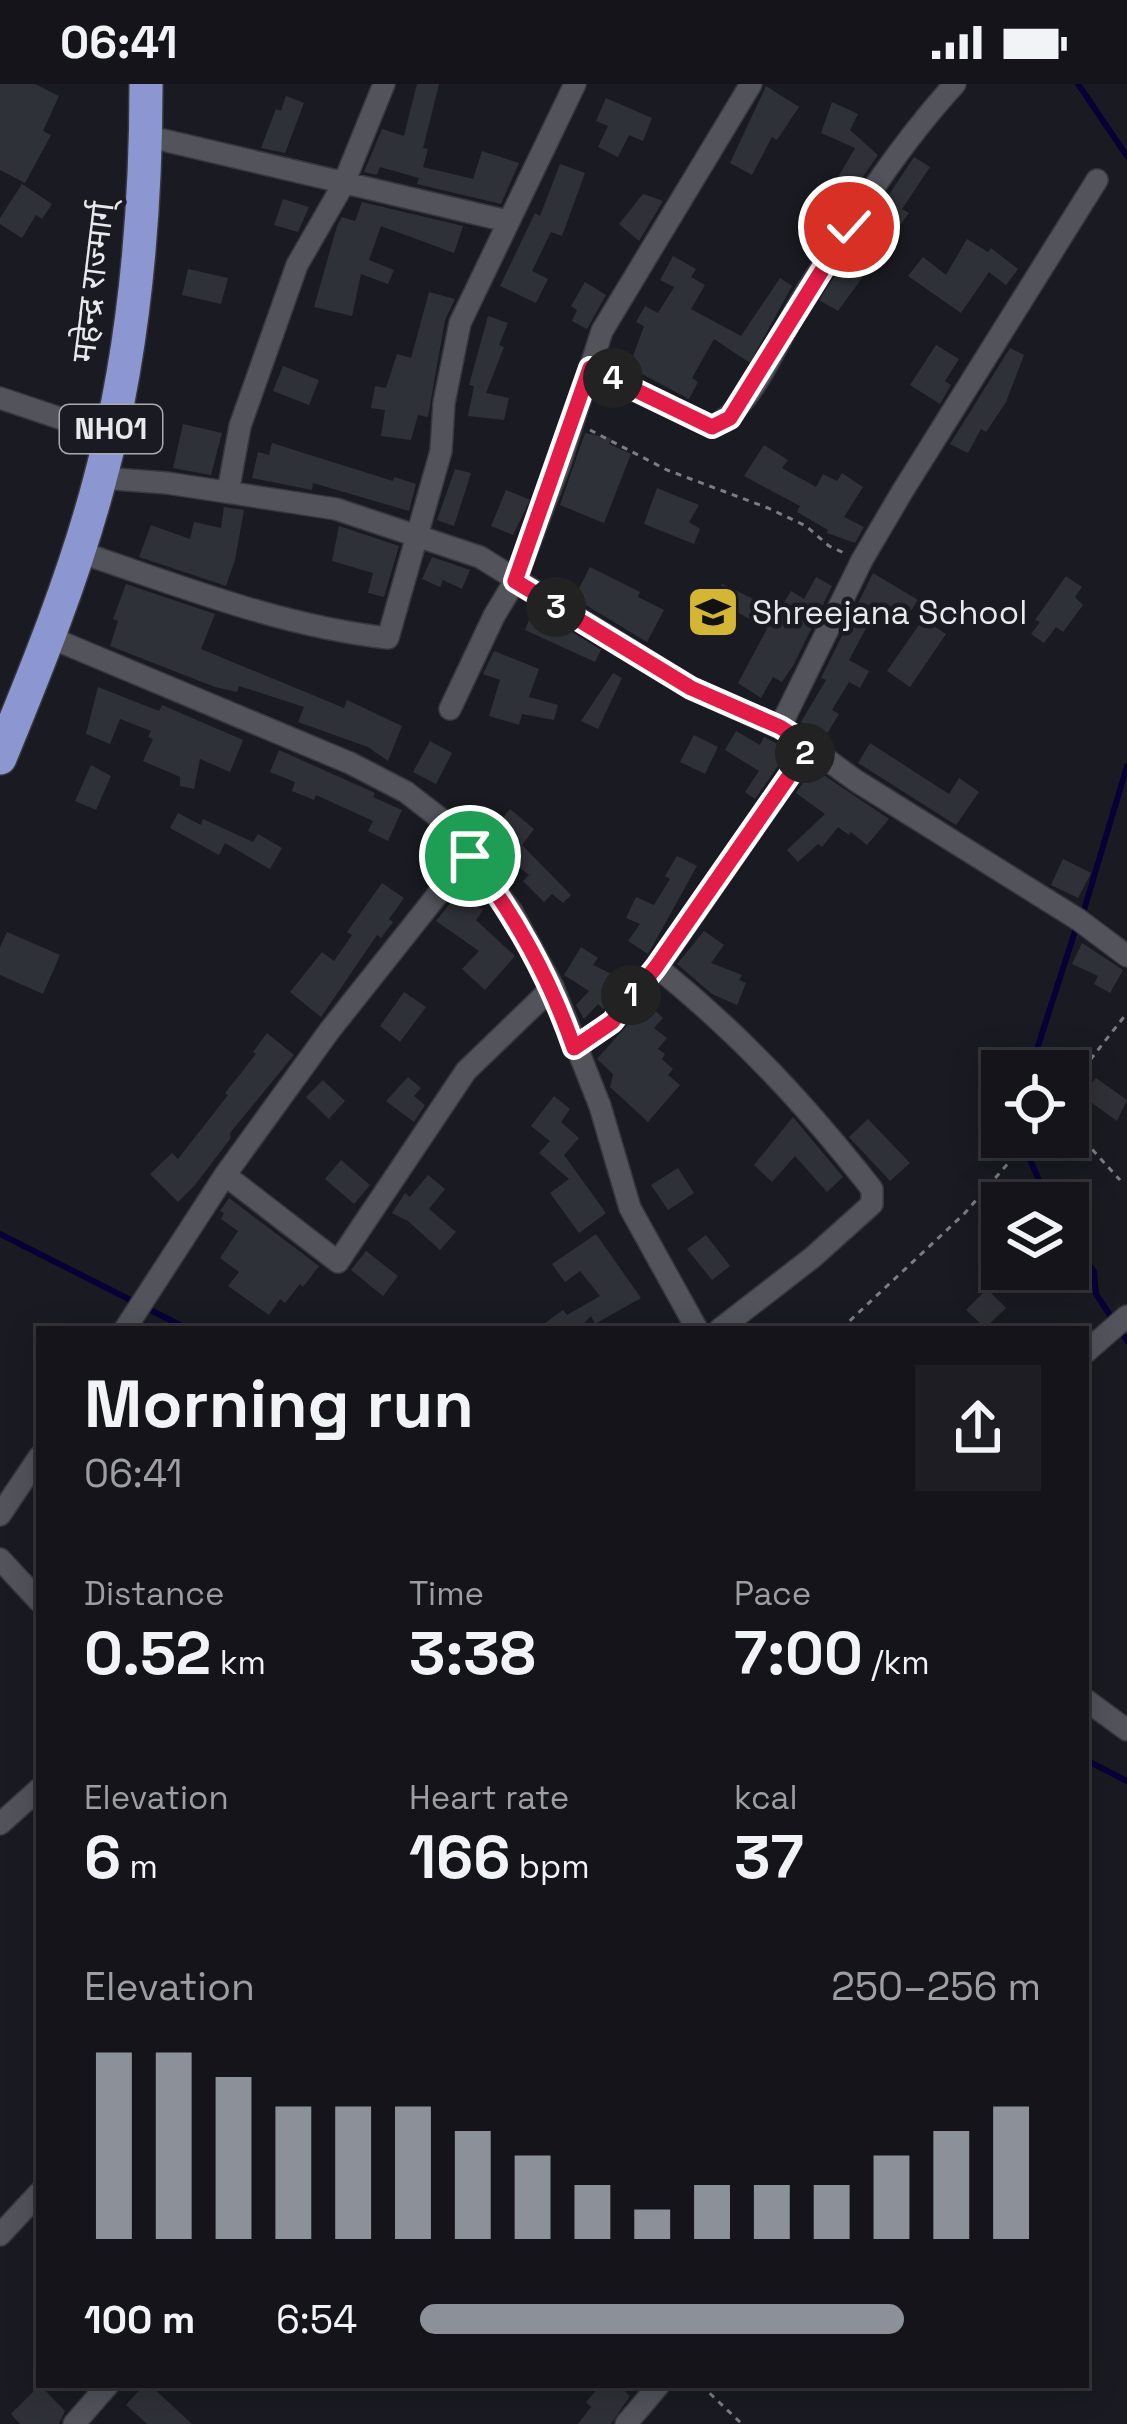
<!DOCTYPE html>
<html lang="en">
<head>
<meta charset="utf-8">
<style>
  :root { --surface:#14141a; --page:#1d1d23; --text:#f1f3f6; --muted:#9d9ea2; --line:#333339; --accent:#8c9099 }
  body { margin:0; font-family:"Space Grotesk","Noto Sans Devanagari",sans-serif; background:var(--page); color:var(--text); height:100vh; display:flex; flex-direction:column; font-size:45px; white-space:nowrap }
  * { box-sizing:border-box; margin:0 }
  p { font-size:39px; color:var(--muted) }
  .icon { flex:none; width:66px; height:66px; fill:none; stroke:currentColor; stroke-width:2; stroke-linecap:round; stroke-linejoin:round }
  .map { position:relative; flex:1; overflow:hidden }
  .details { position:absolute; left:36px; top:1242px; width:1053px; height:1062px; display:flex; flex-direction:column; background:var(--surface); border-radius:0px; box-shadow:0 6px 30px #0003,0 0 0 3px var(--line) }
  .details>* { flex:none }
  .fabs { position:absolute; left:981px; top:966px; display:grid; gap:24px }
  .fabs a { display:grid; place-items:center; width:108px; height:108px; border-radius:0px; background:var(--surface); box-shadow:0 6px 30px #0003,0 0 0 3px var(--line); font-size:60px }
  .pin { position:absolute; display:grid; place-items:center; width:102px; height:102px; color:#fff; margin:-51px; border:6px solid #fff; border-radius:50%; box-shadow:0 3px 12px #0007 }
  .km { position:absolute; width:60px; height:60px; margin:-30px; border-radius:50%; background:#222; color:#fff; font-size:33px; line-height:60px; text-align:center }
  .round { display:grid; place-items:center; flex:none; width:126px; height:126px; border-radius:0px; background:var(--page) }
  .head { display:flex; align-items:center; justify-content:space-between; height:204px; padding:0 48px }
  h1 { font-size:66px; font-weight:600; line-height:90px }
  .stats { display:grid; grid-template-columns:repeat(3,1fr); gap:18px; height:204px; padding:12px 48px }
  .stats div { display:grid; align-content:center }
  .stats b { font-size:60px; font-weight:600 }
  .stats small { font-size:33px; font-weight:400 }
  .stats p { font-size:33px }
  .chart { height:336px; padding:24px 48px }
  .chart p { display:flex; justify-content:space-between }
  .chart svg { width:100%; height:216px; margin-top:12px; stroke:var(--accent); stroke-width:6 }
  ul { padding:0 48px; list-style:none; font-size:39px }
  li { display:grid; grid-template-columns:192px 144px 1fr; align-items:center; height:90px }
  li i { height:30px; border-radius:15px; background:var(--accent) }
  .status { display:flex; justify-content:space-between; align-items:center; height:84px; padding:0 60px; background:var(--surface); direction:ltr }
  .status svg { height:33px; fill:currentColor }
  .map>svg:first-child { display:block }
</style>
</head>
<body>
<div class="status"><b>06:41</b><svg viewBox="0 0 49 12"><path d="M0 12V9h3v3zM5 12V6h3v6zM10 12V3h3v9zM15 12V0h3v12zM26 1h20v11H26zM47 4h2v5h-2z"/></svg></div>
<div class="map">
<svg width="1127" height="2340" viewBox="0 0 1127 2340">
  <rect width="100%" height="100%" fill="#1a1b22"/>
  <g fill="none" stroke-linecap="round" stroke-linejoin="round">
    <!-- stream -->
    <path stroke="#070037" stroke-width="6" d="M1078,0L1127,72
      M1084,826L1127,682
      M1030,987L1075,847
      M1020,1053L1049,1119
      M1068,1149L1094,1188L1096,1210L1127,1257
      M0,1150L188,1245
      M1086,1676L1127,1697"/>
  </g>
  <!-- building -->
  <path fill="#2f3138" d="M0,0H35L59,12L43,47L51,51L25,99L0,86Z
    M417,0H439L423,64L428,65L423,83L473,95L482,67L519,79L501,120L417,100L419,94L380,83L377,91L364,88L382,45L404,52Z
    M766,2L799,23L777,56L772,53L752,91L730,79Z
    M286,12L304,19L285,69L261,64L276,25L281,27Z
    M606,14L652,34L643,57L629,51L618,73L598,63L608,42L596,37Z
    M832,18L858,30L850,46L878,71L846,117L830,107L855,64L821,49Z
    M914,73L930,83L902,125L909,129L838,227L819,216Z
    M560,80L585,89L562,152L551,148L532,187L548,195L536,219L500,202L535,129L540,132Z
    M22,100L52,120L42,135L36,131L22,154L0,140V134Z
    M643,110L663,117L639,157L619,140Z
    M283,115L309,123L298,148L274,141Z
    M362,118L463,142L454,169L381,142L369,176L394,186L388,200L361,190L352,232L314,223L337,142L342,133L355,137Z
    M967,155L988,168L991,164L1018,185L1006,201L989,188L961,229L908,192L923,173L946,191Z
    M673,172L696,185L691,193L705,201L691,225L741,252L780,194L792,202L750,279L714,255L692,294L698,298L689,315L629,283L644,242L636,238L645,222L658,229L674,203L660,196Z
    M188,185L228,194L221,220L182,211Z
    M585,198L606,211L587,245L572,237L577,226L571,222Z
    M429,208L455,215L445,236L428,333L418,331L411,356L381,352L385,326L371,324L375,302L386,304L397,270L411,274Z
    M488,232L508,239L499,261L504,263L486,309L509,314L504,336L468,332L474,302L469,301Z
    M936,261L959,275L945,297L951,301L940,320L910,301Z
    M1010,264L1024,271L1006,318L986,348L981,345L968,369L950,360Z
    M283,282L319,296L309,321L273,307Z
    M183,340L222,349L211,391L173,384Z
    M585,349L611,354L609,360L631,370L604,439L560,421Z
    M272,359L393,397L394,393L416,400L409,427L313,399L312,406L252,394L258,368L269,371Z
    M764,361L788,376L782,384L816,403L823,390L837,397L842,389L863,403L844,433L864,443L855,459L827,449L828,446L797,428L800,422L744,392Z
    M455,385L471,389L454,442L437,436Z
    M657,404L699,421L689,438L700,445L694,460L644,440Z
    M506,406L530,416L513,451L491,442Z
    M224,423L244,426L235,476L226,502L139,473L151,441L190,455L194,438L221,444Z
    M339,442L399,462L384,513L368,509L373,489L332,477Z
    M432,473L470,486L462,505L443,496L440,503L422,495Z
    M590,483L640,508L638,513L664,526L647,558L574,514Z
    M873,489L918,516L905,536L879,520L849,576L869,587L860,604L849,598L832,626L839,630L825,653L801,638L826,596L821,594Z
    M1066,492L1082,503L1075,513L1083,521L1063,548L1056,543L1044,559L1031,550L1040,538L1035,536Z
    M816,493L832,502L794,580L782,598L773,593L761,614L738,599L767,545L714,515L722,500L779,527L791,507L804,515Z
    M126,500L215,530L201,565L344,624L347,616L402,642L388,677L368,663L298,638L304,623L239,602L237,608L215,603L110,562L118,537L113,535Z
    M534,524L601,566L595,578L525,546Z
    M923,535L946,550L910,603L887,587Z
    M494,567L539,585L529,613L558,621L554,636L522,630L519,641L489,632L500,596L483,590Z
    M613,589L622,594L598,645L581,637Z
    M98,603L159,627L162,621L243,656L230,688L200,675L194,705L180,702V693L143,677L153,655L148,653L151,647L120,635L110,660L86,650Z
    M736,647L760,661L764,653L789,666L755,715L745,708L759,687L725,666Z
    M694,651L718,663L705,690L680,678Z
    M430,657L452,669L436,700L413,688Z
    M870,659L949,710L959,694L979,708L956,741L858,679Z
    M279,666L375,709L373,713L402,726L388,757L368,747L373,737L316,711L314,716L292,707L295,698L270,688Z
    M91,681L111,692L96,726L75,717Z
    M813,684L889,735L867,761L851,748L849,751L838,743L822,763L818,760L798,778L787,766L825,730L796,709Z
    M510,725L534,745L522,761L571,811L563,819L552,810L544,818L523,797L529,791L496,765L506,752L495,743Z
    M178,729L201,741L203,735L253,758L258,750L282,764L270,785L225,759L219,771L170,744Z
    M677,772L697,782L648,870L628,857L640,840L626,834L636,813L654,821L670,795L665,792Z
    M1063,775L1091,789L1078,814L1051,801Z
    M382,799L404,814L389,835L393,838L381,854L377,851L321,933L290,908L322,868L334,877L352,851L347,848Z
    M459,808L483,826L476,836L515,872L485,906L462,885L479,867L436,837Z
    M704,847L724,861L711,879L742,891L739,896L746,899L737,921L712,910L677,880Z
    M7,848L60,871L43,910L0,891V863Z
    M1082,859L1123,886L1110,909L1094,900L1098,892L1072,880Z
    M581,863L598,874L593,881L626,897L603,925L598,920L584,935L576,921L589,907L564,891Z
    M404,908L426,923L400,958L380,942Z
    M647,919L663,934L654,944L667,954L658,965L665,970L662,975L673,985L668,991L680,1001L648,1038L610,1003L613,990L597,975Z
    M267,949L294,971L230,1049V1055L195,1101L178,1118L150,1090L172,1069L178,1075L228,1011L225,1009L256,970L253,968Z
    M408,993L421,1004L414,1012L425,1021L414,1038L386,1017Z
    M1096,994L1127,1016L1117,1037L1081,1011Z
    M323,996L345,1017L329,1035L306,1013Z
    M554,1012L570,1025L561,1038L579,1054L564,1071L606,1129L579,1149L550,1109L569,1095L539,1069L550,1057L531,1042Z
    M793,1033L843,1093L827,1108L795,1072L772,1098L754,1081Z
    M868,1035L910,1079L890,1097L849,1053Z
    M341,1076L370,1101L354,1120L325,1095Z
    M678,1084L694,1109L668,1126L651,1101Z
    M428,1091L445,1105L429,1125L456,1148L440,1166L408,1137L392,1129L405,1109L410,1113Z
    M229,1114L319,1182L303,1203L300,1200L285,1219L280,1215L269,1231L228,1202L239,1188L220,1174L238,1147L221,1135L224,1129L220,1127Z
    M596,1150L641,1214L595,1240L591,1232L578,1245H537L563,1226L567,1231L600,1212L580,1187L565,1198L552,1180Z
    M706,1151L730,1182L712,1196L687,1165Z
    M366,1167L398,1192L383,1212L351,1186Z
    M987,1205L1006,1224L985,1244L966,1226Z
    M40,2301L65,2327L59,2340H20L11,2330Z
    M144,2301H150L192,2340H147L126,2321Z
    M601,2301H618L630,2312L611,2340H578L591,2323L586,2318Z"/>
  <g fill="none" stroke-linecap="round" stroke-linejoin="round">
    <!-- minor casing -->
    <g stroke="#37383d" stroke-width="24">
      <path id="minor" d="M146,52L507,137
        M590,284L712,343C758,320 782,244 810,202C854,132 899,61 955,0
        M0,314L110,351
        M101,394L167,399L336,425L480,473L691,604L789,648L855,696L1079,836L1127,872
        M228,408L240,342L297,181L343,101L384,0
        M79,468C181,502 280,542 388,554L441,367L444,319L460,239L575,0
        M49,553L350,679L406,708L446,739L512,828L553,903L600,1022L630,1124L697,1245
        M450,625L494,532L515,497L559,382L602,247L751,0
        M780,643L862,476L902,408L1097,96
        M469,771L330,946L225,1091L338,1178L466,987L553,903
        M657,883C741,951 805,1020 872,1105V1120L813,1173L720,1245
        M574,964L612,938L657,883L810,662
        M125,1245L225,1091
        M1086,1268L1127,1232
        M0,1431L39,1373
        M0,1475L39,1517
        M1086,1616L1127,1646
        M0,1740L39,1705
        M0,2151L39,2109
        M74,2340L108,2301
        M626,2340L659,2301"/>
    </g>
    <!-- trunk casing -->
    <g stroke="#37383d" stroke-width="36">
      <path id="trunk" d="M0,674C37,584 74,493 99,399C134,270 146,133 146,0"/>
    </g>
    <!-- path -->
    <path stroke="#7b7d82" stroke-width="3" stroke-dasharray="6 6" stroke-linecap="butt" d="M590,346L667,386L768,424L806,442L829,462L844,469
      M1068,1004L1127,929
      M1068,1039L1120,1096
      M841,1245L964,1130L1031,1053
      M701,2301L742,2340"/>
    <!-- minor -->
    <use href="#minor" stroke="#52535b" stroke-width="21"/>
    <!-- trunk -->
    <use href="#trunk" stroke="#8c97d2" stroke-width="33"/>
  </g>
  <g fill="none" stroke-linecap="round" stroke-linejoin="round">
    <!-- route casing -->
    <g stroke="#fff" stroke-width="24">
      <path id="route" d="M470,772C515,832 549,892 574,964L612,938L656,883L810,662L780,643L691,604L515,497L590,284L712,343L730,334L849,143"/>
    </g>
    <!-- route -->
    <use href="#route" stroke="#e11d48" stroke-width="15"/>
  </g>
  <!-- icons -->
  <defs>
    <g id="school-square" transform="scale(2.7)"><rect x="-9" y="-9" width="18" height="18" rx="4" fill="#d4b635" stroke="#1a1b22"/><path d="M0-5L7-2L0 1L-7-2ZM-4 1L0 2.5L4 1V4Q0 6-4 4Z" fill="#111"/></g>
  </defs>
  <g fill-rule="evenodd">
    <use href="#school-square" x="713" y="528"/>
  </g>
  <g text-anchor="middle" stroke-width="9" stroke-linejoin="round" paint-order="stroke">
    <!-- shield labels -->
    <rect fill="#1a1b22" stroke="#aaabb0" stroke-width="3" x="60" y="321" width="102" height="48" rx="9"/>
    <g font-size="30" font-weight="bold" fill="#e7e9ed">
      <text x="111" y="355">NH01</text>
    </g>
    <!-- street labels -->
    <g font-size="33" fill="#e7e9ed" stroke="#1a1b22">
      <text transform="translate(92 198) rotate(-83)" y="12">महेन्द्र राज्मार्ग्</text>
    </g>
    <!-- poi labels -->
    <g font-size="33" fill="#e7e9ed" stroke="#1a1b22" text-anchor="start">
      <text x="752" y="540">Shreejana School</text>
    </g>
  </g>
</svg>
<div class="fabs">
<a><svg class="icon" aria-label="locate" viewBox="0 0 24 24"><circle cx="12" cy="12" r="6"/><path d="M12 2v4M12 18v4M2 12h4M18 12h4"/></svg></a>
<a><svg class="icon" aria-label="layers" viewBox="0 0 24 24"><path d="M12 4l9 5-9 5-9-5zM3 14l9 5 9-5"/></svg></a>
</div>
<div class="pin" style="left:470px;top:772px;background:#1e9e55"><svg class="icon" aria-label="arrive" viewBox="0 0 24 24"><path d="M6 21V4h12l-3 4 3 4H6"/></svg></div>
<div class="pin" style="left:849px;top:143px;background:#d93025"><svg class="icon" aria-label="check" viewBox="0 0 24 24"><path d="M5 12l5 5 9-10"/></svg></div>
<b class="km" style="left:631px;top:911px">1</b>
<b class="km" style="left:805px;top:669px">2</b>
<b class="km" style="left:556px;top:523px">3</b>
<b class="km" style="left:613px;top:294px">4</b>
<section class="details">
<div class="head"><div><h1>Morning run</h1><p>06:41</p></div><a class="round"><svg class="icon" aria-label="share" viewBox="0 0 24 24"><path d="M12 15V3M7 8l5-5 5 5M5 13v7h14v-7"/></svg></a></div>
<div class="stats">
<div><p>Distance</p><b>0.52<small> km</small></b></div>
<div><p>Time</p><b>3:38</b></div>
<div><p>Pace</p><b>7:00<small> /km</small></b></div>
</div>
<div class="stats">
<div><p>Elevation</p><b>6<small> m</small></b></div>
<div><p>Heart rate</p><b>166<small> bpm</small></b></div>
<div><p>kcal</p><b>37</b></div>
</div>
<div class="chart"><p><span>Elevation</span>250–256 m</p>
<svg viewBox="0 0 160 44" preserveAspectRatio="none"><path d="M5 44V6M15 44V6M25 44V11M35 44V17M45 44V17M55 44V17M65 44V22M75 44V27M85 44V33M95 44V38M105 44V33M115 44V33M125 44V33M135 44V27M145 44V22M155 44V17"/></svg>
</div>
<ul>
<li><b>100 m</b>6:54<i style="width:78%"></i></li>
</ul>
</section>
</div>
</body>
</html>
